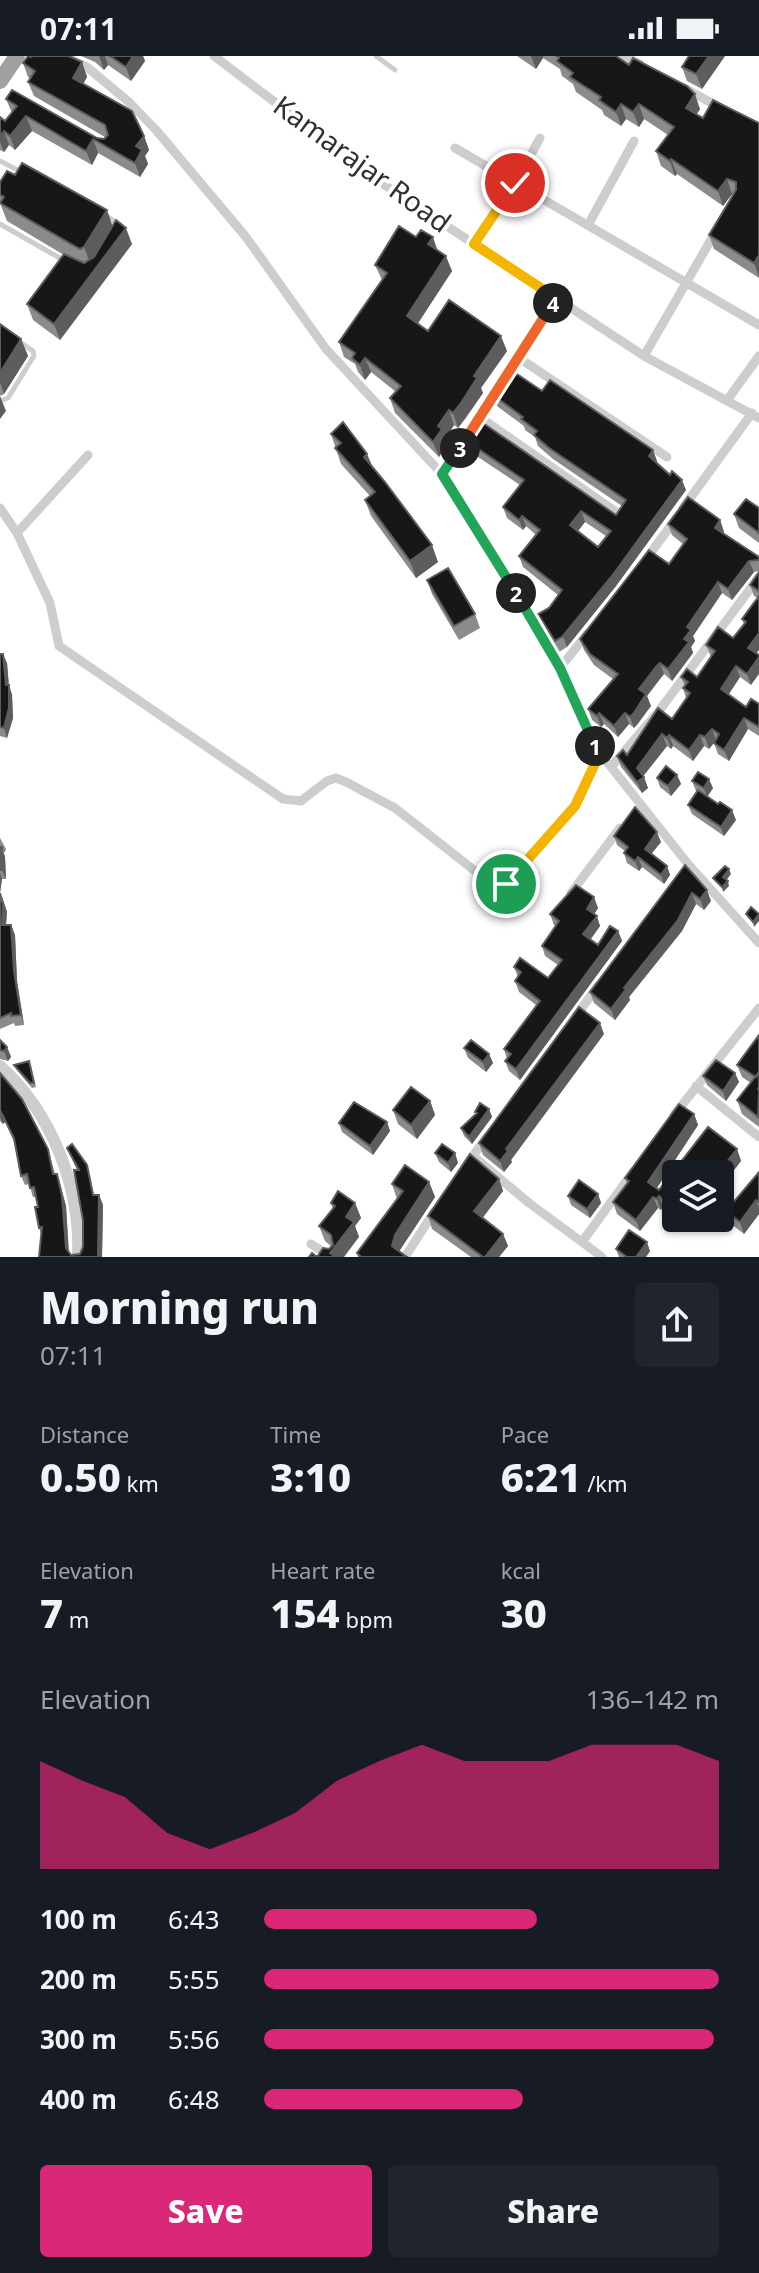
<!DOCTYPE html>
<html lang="en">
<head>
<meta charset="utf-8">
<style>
  :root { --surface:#171b24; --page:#20242c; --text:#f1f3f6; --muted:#9ea1a6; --accent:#db2777 }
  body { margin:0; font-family:"Noto Sans",sans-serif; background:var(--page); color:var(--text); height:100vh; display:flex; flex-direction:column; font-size:30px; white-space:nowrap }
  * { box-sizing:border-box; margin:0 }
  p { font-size:26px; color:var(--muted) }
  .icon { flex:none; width:44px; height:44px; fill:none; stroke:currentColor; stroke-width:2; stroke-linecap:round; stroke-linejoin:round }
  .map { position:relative; height:1201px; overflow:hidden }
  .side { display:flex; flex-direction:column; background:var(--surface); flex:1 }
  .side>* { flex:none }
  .buttons { position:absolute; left:662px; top:1104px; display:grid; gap:16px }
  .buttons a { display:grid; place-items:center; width:72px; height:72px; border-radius:8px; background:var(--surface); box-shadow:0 2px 6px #0004; font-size:40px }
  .pin { position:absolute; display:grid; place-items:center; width:68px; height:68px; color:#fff; margin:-34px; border:4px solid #fff; border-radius:50%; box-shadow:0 2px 8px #0007 }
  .km { position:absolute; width:40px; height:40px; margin:-20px; border-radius:50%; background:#222; color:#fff; font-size:22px; line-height:40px; text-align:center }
  .round { display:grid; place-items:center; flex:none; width:84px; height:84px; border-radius:8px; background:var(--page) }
  .headline { display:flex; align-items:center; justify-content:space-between; height:136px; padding:0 40px }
  h1 { font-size:44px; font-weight:800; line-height:60px }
  .stats { display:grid; grid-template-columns:repeat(3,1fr); gap:12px; height:136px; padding:8px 40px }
  .stats div { display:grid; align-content:center }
  .stats b { font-size:40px; font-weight:800 }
  .stats small { font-size:22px; font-weight:400 }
  .stats p { font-size:22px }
  .chart { height:224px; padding:16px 40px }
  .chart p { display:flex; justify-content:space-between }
  .chart svg { width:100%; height:144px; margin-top:8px; fill:var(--accent); opacity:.7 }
  .action { display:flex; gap:16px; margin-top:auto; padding:16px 40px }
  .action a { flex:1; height:92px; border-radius:8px; background:var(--accent); color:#fff; font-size:32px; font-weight:800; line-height:92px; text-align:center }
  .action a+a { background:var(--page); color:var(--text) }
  ul { padding:0 40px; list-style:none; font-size:26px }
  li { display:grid; grid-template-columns:128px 96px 1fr; align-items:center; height:60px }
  li i { height:20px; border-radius:10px; background:var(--accent) }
  .status { display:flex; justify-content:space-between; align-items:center; height:56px; padding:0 40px; background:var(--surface); direction:ltr }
  .status svg { height:22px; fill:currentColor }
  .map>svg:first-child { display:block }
</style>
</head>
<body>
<div class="status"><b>07:11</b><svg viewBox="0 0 49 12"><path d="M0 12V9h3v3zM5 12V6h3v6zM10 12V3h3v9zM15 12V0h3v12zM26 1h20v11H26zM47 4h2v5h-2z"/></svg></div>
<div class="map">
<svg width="759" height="1201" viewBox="0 0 759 1201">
  <rect width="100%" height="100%" fill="#fff"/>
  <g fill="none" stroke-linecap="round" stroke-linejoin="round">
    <!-- service -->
    <path stroke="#cdcdcd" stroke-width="5" d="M376,0L395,14
      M0,105L23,117
      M104,158L121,170
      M0,168L65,205
      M0,345L8,342L34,300L33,295L20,286"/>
    <!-- minor -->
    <path stroke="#cdcdcd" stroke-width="9" d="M63,0L87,11L130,47L156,74L246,181L326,293L442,418L560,612L588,679L600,697L688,808L759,887
      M214,0L383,128L644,300L759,362
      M623,0L640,8
      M684,32L721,52
      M455,92L759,269
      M588,169L634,85
      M474,188L515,127L540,82
      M644,300L716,175
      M519,302L667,401
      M728,343L759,300
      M481,362L619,458
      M88,399L17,477L50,547L59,590L283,743L301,745L327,725L336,722L346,726L395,752L498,833L506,828L575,750L600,697
      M442,418L481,362L556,242
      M0,452L17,477
      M683,452L752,357
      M646,503L675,464
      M560,612L587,578
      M611,711L659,655L759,521
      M571,837L620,772
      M576,960L598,930
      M696,1030L759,1081
      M674,1059L759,952
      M473,1100L529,1147L582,1186
      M467,1108L487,1081
      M311,1188L332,1201
      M405,1201L434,1156
      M602,1201L582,1186L633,1116"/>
    <!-- tertiary -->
    <path stroke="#cdcdcd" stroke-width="12" d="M0,1010C52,1057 81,1132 78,1201"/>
    <!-- trunk -->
    <path stroke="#a0a0a0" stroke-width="16" d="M0,25L17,0"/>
  </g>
  <!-- wall -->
  <path fill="#8b8b8b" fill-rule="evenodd" d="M81,0H143L145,5L131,25L108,9L104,14L95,6Z
    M517,0H616L700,53L697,58L703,62L759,67V222L714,193L709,179L733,138H732L723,150L677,118L675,120L661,110L656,95L668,79L644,63L639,71L626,63L621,70L604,59L602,54L576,36L573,28L562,20L560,13L543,2L536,13Z
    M725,0L702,33L687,25L682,11Z
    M82,6L87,21L83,27L144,80L149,94L145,100L148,108L140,121L98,97L92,109L32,75L15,94L9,89L4,96L0,94V61L5,65L12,57L6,43L97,82L104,83L105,81L34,40L28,26L31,23L28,21L23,7Z
    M15,119L107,154L112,169L132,188L60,284L33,264L27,248L64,199L7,165L0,147V126Z
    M438,194L452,215L418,267L428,275L507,295L481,332L483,337L466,362L458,372L454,369L446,382L448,387L439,401L395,357L390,342L396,336L371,316L365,324L358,316L355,308L344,301L339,286L382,224L375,209Z
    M0,268L21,283L28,300L4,338L0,340Z
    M542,335L657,405L656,406L686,434L616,530L567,591L559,596L542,569L538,558L549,552L558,539L523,511L519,500L536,479L526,470L523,474L507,462L503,451L520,429L472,397L468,386L616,459L622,450L553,403L538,390L535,381L525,374L524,370L497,350L493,339ZM585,466L606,480L598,491L578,475Z
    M331,378L372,411L438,506L416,522L371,460L365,444L370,440L341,408Z
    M759,452V487L739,472L734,458Z
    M720,464L724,476L723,477L759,501V515L754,516L732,544L722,537L693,580L695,585L691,591L693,597L672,625L664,618L660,622L647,640L651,650L638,668L634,672L629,668L618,681L604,668L601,671L592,664L588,653L613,623L594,609L584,594L580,583L669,508L683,488L672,479L668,468Z
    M759,516V594L756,597L751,629L740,621L728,639L746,651L759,648V680L748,673L729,705L718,698L714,687L715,686L709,693L704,690L693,705L673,690L671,693L667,690L643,720L648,732L642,737L621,711L617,700L627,699L672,663L686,642L683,632L685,630L681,621H697L711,601L706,589L733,582L744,568L742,563L758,542L754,540L750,529Z
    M427,524L475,558L480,572L459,584L432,538Z
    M0,598L7,607L9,629L12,639L13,662L7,682L0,680Z
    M677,719L681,728L671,740L660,731L657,722Z
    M692,725L713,732L707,741L736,764L724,780L692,758L688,749L698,736L696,735Z
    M614,780L661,786L651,798L667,810L670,819L664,828L642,811L639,815L627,807L624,797L625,795L617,789Z
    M0,782L6,793L5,796H3L5,801L6,823H2L0,837Z
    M685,809L711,845L704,854L696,848L682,875L629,941L630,944L615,964L594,947L590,936Z
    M0,837L7,856L6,869H11L15,879L17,925L24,969L15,970L14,967L0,973Z
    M598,852L594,858L600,870L591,883L598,889L618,875L622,885L520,1024L509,1015L505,1005L507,1003L504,993L536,949L519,936L515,925L518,921L514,911L548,922L558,909L545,900L542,890L556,870L554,869L550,858Z
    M604,978L511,1104L512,1106L504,1116L483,1099L479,1087Z
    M759,979V1071L742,1058L737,1044L751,1027L742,1021L737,1009Z
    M0,984L7,991L11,1001L8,1005L0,1003Z
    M464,992L489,998L493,1007L486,1016L468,1002Z
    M14,1009L31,1010L36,1031L32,1032L16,1013Z
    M0,1017L48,1093L55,1118H57L60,1127L66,1150L69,1197L71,1199L80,1198L83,1191V1164L77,1114L67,1092L90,1119L94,1139H99L103,1149L102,1201H39L41,1178L39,1172L38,1151L36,1141H33L29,1128L25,1129L21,1120L14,1086L5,1066L3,1068L0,1065Z
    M735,1017L739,1026L726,1045L707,1029L703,1020Z
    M430,1045L435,1059L417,1083L398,1068L393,1054Z
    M679,1048L694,1058L698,1069L656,1132L659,1134L708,1071L737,1093L741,1105L720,1132V1118H676V1161L663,1151L661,1154L658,1152L640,1175L617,1158L613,1146L627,1127L625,1122Z
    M489,1053L492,1061L472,1088L464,1080L461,1072L476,1058L475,1056Z
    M387,1066L390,1075L373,1099L342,1076L339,1067Z
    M435,1097H455L458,1107L451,1116L439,1106Z
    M759,1116V1158L744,1178L730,1167L726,1155Z
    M499,1123L503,1135L482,1162L503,1178L508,1190L499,1201H471L432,1173L428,1160Z
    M429,1126L435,1141L400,1194V1196L407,1201H358L357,1197L397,1143L392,1128Z
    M598,1138L601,1147L590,1162L571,1149L568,1140Z
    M331,1147H355L361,1162L355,1170L359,1181L317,1201L332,1191L325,1185L319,1170L333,1153Z
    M677,1162H696L689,1171Z
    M616,1193L650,1195L646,1201H619Z"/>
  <!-- shaded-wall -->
  <path fill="#5d5d5d" d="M99,0H105L108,9L104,14Z
    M133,0H143L145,5L131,25L126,11Z
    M531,0H543V2L536,13Z
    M709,0H725L702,33L696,18Z
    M82,6L87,21L79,36L73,22Z
    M695,38L700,53L691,66L686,52Z
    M621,48L626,63L621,70L616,56Z
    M639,48L644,63L639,71L633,56Z
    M26,60L32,75L15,94L10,80Z
    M4,75L9,89L4,96L0,86V80Z
    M144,80L149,94L145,100L148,108L140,121L135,107L136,90Z
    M93,83L98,97L92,109L86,95Z
    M671,103L677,118L675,120L670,105Z
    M727,123L732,138L723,150L718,135Z
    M107,154L113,172L91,210L84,191Z
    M126,172L132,188L60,284L54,268Z
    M433,181L438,196L428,188Z
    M759,199V221L754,207Z
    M446,200L452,215L413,275L407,260Z
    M501,280L507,295L481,332L483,337L458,372L453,357L474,320Z
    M21,283L28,300L4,338L0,326V317Z
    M365,302L371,316L365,324L360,309Z
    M0,340L6,355L0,363Z
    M449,354L454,369L446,382L448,387L439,401L433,386L438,370Z
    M653,394L657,405L653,411L649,400Z
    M367,398L374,414L364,401Z
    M682,424L686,434L616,530L567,591L563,580Z
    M581,455L585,466L574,480L570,469Z
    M522,460L526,470L523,474L519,464Z
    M720,464L724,476L719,483L715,472Z
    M432,489L438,506L416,522L410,505Z
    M749,505L754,516L732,544L728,533Z
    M718,526L722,537L693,580L695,585L691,591L693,597L672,625L668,613L684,583L687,571Z
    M759,577V594L752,603L748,592Z
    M3,598L7,607L9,633V629L12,639L13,662L7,682L4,672L6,629Z
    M759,601V618L751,629L747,618Z
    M660,607L664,618L647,640L651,650L634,672L630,661L639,633Z
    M736,610L740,621L725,644L721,633Z
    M599,657L604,668L601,671L597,660Z
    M625,657L629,668L618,681L614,670Z
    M744,662L748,673L729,705L724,694Z
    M712,673L716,684L709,693L705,681Z
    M662,678L667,690L641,723L637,712Z
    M669,679L673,690L671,693L667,682Z
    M700,679L704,690L693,705L689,694Z
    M677,719L681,728L671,740L668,730Z
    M644,721L648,732L642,737L637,726Z
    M709,723L713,732L707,741L704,732Z
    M732,754L736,764L724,780L721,771Z
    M657,776L661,786L648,802L645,793Z
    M2,791L5,801L6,823L2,814Z
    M638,801L642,811L639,815L635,805Z
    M667,810L670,819L664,828L661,819Z
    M729,813L731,818L725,826L723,821Z
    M0,817L2,823L0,837Z
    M728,825L729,830L723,836L722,831Z
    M707,834L711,845L704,854L700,843Z
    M1,837L7,856L5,879L2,869Z
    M692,837L696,848L682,875L629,941L630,944L615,964L611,953L624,932Z
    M594,841L598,852L591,863L587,853Z
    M759,858V865L754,871L753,866Z
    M597,860L600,870L587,888L583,878Z
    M11,869L15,879L17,925L24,969L21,959L14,915Z
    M618,875L622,885L520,1024L516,1013Z
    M600,967L604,978L511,1104L512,1106L504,1116L500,1105L506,1093Z
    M7,991L11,1001L8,1005L4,995Z
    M489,998L493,1007L486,1016L483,1006Z
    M735,1017L739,1026L726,1045L723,1035Z
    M430,1045L435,1059L417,1083L411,1069Z
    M489,1053L492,1061L472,1088L469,1081Z
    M1,1056L5,1066L3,1068L0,1061Z
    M694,1058L698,1069L653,1138L648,1126Z
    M387,1066L390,1075L373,1099L370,1090Z
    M737,1093L741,1105L720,1132V1118H717Z
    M455,1097L458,1107L451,1116L448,1107Z
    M57,1118L66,1150L69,1201L66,1192Z
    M499,1123L503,1135L478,1168L474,1155Z
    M429,1126L435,1141L400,1194L398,1201L392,1190L395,1179Z
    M598,1138L601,1147L590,1162L587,1153Z
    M99,1139L103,1149L102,1201H98Z
    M659,1140L663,1151L661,1154L657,1143Z
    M653,1141L658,1152L640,1175L636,1164Z
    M756,1144L759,1151V1158L744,1178L740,1166Z
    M355,1147L361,1162L355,1170L359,1181L344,1201H332L330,1197L346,1161Z
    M686,1162H696L689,1171Z
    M503,1178L508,1190L499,1201H485Z
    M647,1186L650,1195L646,1201H636Z"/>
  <!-- building -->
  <path fill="#171717" stroke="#5d5d5d" stroke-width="2" fill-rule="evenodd" d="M28,0L31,1L32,0H69L82,6L73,22L132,55L144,80L136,90L142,94L135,107L93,83L86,95L26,60L10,80L4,75L0,80V61L5,65L17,50L6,43L12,34L97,82L104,83L108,79L105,69L28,26L35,15L23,7Z
    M110,0H133L126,11Z
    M557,0H616L629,9L633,2L687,30L695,38L686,52L703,62L713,44L759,67V199L754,207L709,179L736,134V126L727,123L718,135L671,103L670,105L656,95L674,71L639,48L633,56L621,48L616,56L599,44L601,41L570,21L573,17L557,5L559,2Z
    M689,0H709L696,18L682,11Z
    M22,107L107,154L84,191L80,193L0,147L4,141L0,139V126L7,115L15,119Z
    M116,164L126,172L54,268L27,248L64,198L84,207L94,201Z
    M399,170L416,181L421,174L433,181L428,188L446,200L407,260L428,275L449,244L501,280L474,320L477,322L461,347L453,357L449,354L438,370L442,373L433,386L390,342L401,330L365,302L360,309L352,302L355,297L339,286L387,217L375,209Z
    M0,268L21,283L0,317Z
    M511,314L542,335L550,324L653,394L649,400L670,419L672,415L682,424L612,520L563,580L555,585L538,558L549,552L562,534L519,500L540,474L522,460L519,464L503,451L524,424L468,386L483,367L616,459L626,444L549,392L534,379L537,375L521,363L523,361L493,339ZM581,455L611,475L598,491L570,469Z
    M343,366L367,398L364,401L385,426L432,489L410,505L365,444L375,436L335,392L341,387L331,378Z
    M688,441L720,464L715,472L759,501V504L749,505L728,533L718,526L687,571L691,574L684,583L689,586L668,613L660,607L656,611L639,633L646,638L634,657L630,661L625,657L614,670L599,657L597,660L588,653L618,618L590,598L580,583L649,494L669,508L687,483L668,468Z
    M746,443L759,452V477L734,458Z
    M448,512L475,558L454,570L427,524Z
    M759,516V535L750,529Z
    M759,540V577L748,592L759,599V601L747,618L736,610L721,633L746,651L751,643L759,648V671L744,662L724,694L714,687L719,678L712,673L705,681L700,679L689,694L669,679L667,682L662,678L637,712L644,721L637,726L617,700L623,694L627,699L658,652L672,663L690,637L683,632L688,626L681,621L687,613L697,621L715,595L706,589L718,571L733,582L746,566L742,563Z
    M0,598H3L6,629H9V652L4,672L0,671Z
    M666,710L677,719L668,730L657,722Z
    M698,716L709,723L704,732L692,725Z
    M698,734L718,748L720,746L732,754L721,771L688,749Z
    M635,751L657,776L645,793L667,810L661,819L638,801L635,805L624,797L628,791L614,780Z
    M0,791H2V814H0Z
    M685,809L707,834L700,843L692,837L678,864L624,932L626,933L611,953L590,936Z
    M725,810L729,813L723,821L728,825L722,831L713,822Z
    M576,829L594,841L587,853L597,860L583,878L598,889L610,870L618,875L516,1013L505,1005L511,998L504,993L540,945L515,925L521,916L514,911L520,902L548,922L562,904L542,890L559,865L550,858Z
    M0,837V846H3L2,869H11L14,915L21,959L11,960V957L0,962Z
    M751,851L759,858L753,866L746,858Z
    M579,951L600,967L506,1093L508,1095L500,1105L479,1087Z
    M759,979V1016L756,1021L737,1009Z
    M0,984L7,991L4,995L0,994Z
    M471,984L489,998L483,1006L464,992Z
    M716,1004L735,1017L723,1035L703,1020Z
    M29,1005L34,1027H30L14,1009Z
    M759,1016V1031L758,1033L759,1034L758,1061L737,1044Z
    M0,1017L22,1043L48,1093L53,1118H57L62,1140L66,1192L71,1199L80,1198L83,1191V1164L74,1114H79L67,1092L72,1088L87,1109L93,1139H99L98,1201H39L42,1171L39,1172L35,1151H38L34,1131L30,1132L27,1118L21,1120L14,1082L1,1056L0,1057Z
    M411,1031L430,1045L411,1069L393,1054Z
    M354,1046L387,1066L370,1090L339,1067Z
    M480,1047L489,1053L469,1081L461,1072L477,1057L475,1056Z
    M679,1048L694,1058L648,1126L659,1134L708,1071L737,1093L717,1118H676V1153L659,1140L657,1143L653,1141L636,1164L613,1146L629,1125L625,1122Z
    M442,1088L455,1097L448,1107L435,1097Z
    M470,1098L499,1123L474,1155L503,1178L485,1201H483L428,1160Z
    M405,1109L429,1126L395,1179L392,1190L407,1201H361L357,1197L403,1135L392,1128Z
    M759,1116V1146L756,1144L740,1166L726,1155Z
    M579,1124L598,1138L587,1153L568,1140Z
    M338,1135L355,1147L346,1161L354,1166L330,1197L336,1201H309L312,1197L317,1201L323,1192L329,1193L333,1189L331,1179L319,1170L335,1150L331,1147Z
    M629,1174L647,1186L636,1201H627L616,1193Z"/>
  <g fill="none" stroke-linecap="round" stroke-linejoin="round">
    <!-- split-1 casing -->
    <g stroke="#fff" stroke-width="16">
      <path id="split-1" d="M506,828L575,750L600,697L595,690"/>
    </g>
    <!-- split-2 casing -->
    <g stroke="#fff" stroke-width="16">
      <path id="split-2" d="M516,537L560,612L595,690"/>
    </g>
    <!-- split-3 casing -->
    <g stroke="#fff" stroke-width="16">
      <path id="split-3" d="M460,392L442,418L516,537"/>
    </g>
    <!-- split-4 casing -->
    <g stroke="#fff" stroke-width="16">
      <path id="split-4" d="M460,392L553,247"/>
    </g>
    <!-- split-5 casing -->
    <g stroke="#fff" stroke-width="16">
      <path id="split-5" d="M515,127L474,188L556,242L553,247"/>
    </g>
    <!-- split-1 -->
    <use href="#split-1" stroke="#f5b400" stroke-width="10"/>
    <!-- split-2 -->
    <use href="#split-2" stroke="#22a559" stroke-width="10"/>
    <!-- split-3 -->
    <use href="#split-3" stroke="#22a559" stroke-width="10"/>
    <!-- split-4 -->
    <use href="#split-4" stroke="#f0652b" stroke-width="10"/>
    <!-- split-5 -->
    <use href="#split-5" stroke="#f5b400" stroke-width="10"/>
  </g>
  <g text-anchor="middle" stroke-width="8" stroke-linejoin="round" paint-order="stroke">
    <!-- street labels -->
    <g font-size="28" fill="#303030" stroke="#fff">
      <text transform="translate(362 108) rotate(36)" y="10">Kamarajar Road</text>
    </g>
  </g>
</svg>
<div class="buttons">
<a><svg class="icon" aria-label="layers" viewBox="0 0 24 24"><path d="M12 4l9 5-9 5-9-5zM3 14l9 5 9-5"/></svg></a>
</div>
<div class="pin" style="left:506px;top:828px;background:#1e9e55"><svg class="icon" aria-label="arrive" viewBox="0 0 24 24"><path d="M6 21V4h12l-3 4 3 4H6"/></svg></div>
<div class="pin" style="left:515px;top:127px;background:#d93025"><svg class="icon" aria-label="check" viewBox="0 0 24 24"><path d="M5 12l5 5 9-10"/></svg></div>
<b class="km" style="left:595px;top:690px">1</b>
<b class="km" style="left:516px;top:537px">2</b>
<b class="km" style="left:460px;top:392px">3</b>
<b class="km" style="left:553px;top:247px">4</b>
</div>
<section class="side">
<div class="headline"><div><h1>Morning run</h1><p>07:11</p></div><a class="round"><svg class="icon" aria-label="share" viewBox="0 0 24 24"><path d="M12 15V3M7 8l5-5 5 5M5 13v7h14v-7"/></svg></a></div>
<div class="stats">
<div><p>Distance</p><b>0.50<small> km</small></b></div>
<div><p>Time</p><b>3:10</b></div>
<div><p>Pace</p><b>6:21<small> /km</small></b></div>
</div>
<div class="stats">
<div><p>Elevation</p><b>7<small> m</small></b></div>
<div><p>Heart rate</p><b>154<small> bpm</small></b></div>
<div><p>kcal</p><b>30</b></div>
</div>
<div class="chart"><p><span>Elevation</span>136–142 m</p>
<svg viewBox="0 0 160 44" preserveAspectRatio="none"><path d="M0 44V11L10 17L20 22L30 33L40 38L50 33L60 27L70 17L80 11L90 6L100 11L110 11L120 11L130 6L140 6L150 6L160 11V44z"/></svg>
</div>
<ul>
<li><b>100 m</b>6:43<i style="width:60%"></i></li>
<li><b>200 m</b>5:55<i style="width:100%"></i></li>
<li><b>300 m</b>5:56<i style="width:99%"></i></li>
<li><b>400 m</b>6:48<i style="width:57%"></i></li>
</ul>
<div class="action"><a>Save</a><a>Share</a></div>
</section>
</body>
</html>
